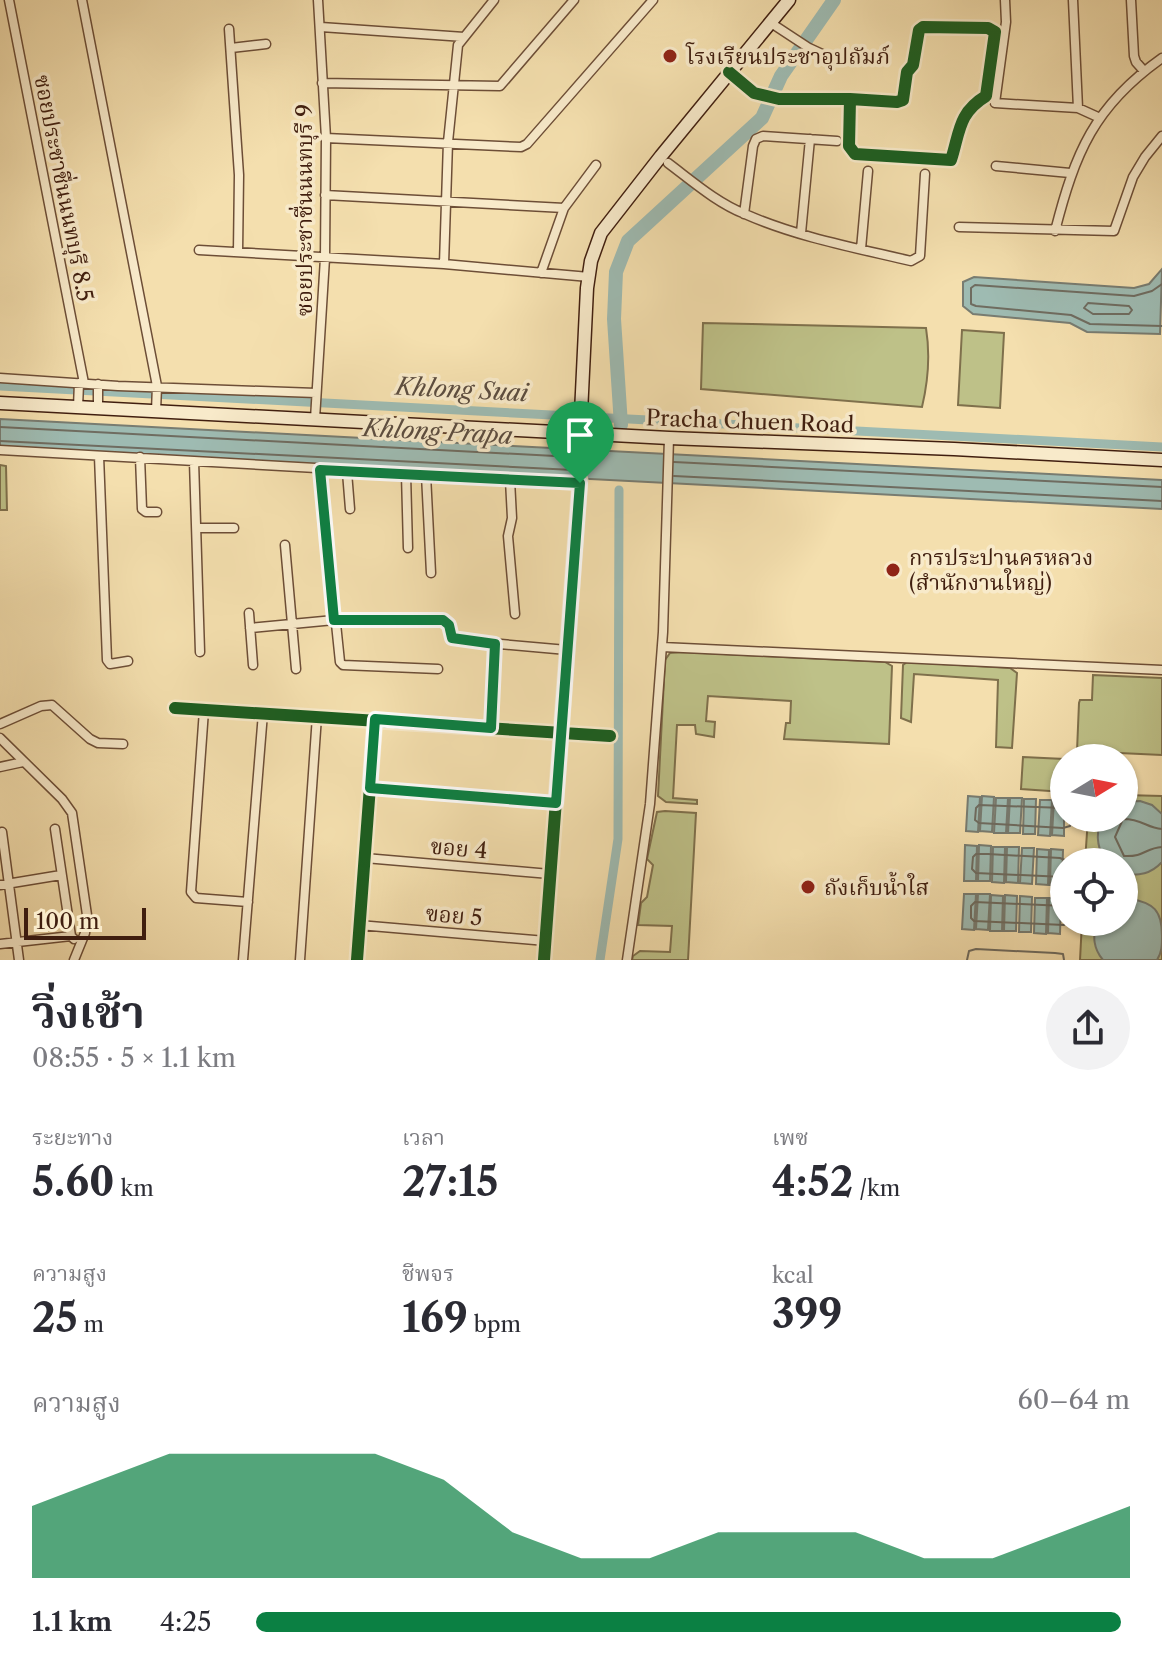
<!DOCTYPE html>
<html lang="th">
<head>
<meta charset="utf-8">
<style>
  :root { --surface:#fff; --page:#f2f2f3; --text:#2b2b33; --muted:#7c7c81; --accent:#0b8043 }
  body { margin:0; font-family:"Libre Caslon Text","Noto Serif Thai",serif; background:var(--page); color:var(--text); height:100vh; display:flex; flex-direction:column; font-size:30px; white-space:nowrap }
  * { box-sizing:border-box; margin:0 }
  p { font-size:26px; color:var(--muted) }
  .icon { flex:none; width:44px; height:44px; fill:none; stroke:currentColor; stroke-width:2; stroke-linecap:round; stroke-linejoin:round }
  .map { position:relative; height:960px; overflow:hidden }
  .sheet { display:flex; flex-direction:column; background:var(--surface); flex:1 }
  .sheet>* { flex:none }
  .needle { width:52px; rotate:80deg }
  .buttons { position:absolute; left:1050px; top:744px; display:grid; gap:16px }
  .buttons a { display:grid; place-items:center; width:88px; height:88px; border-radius:50%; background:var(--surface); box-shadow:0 2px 6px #0004; font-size:40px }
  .scale { position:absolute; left:24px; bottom:20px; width:122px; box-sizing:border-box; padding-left:8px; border:4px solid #401e0f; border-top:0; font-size:22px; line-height:28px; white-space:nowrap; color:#401e0f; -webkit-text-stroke:6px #f8eaca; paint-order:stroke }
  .pin { position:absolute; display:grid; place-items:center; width:68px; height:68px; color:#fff; margin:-82px -34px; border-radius:50% 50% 50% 0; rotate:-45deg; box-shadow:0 0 8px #0007 }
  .pin .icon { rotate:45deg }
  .round { display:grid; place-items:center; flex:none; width:84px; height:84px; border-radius:42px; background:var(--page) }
  .headline { display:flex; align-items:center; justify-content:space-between; height:136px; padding:0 32px }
  h1 { font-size:44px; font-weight:700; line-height:60px }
  .figures { display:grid; grid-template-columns:repeat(3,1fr); gap:12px; height:136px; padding:8px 32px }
  .figures div { display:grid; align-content:center }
  .figures b { font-size:40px; font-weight:700 }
  .figures small { font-size:22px; font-weight:400 }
  .figures p { font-size:22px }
  .chart { height:224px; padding:16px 32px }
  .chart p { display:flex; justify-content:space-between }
  .chart svg { width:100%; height:144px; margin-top:8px; fill:var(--accent); opacity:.7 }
  ul { padding:0 32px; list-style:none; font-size:26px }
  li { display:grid; grid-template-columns:128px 96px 1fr; align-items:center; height:60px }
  li i { height:20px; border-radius:10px; background:var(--accent) }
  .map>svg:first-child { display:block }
</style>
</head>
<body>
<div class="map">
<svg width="1162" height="960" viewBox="0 0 1162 960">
  <rect width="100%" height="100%" fill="#f4dfae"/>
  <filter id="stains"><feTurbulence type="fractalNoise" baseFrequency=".0025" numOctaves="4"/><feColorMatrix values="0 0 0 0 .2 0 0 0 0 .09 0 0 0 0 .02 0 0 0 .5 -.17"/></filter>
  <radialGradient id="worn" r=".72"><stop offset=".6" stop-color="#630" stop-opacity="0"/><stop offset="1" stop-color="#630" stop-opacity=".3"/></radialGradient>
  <!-- green -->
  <path fill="#bec188" stroke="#7f704c" stroke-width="2" d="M703,323L926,328C930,353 928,382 922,407L701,389Z
    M962,330L1004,333L1000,408L958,405Z
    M0,465L6,466L7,510H0Z
    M682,652L885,662L892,666L889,744L784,739L786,723H790L791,701L708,696L706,721L715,722L714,737L696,734L695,725H677L673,798L697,800V804L666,802L658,796L665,660L670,653Z
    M907,662L1010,668L1017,673L1012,748L996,747L998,680L914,674L911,722L901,718L903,665Z
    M1093,675L1162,678V755L1077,751L1079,703L1080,700H1092Z
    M1023,757L1064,759V792L1021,789Z
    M1124,795L1162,796V960H1080L1082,922H1124V862H1085L1088,818H1124Z
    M665,811L696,813L688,960H632L633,956L640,951L670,952L672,926L638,925L641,903L647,897L653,865L647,859L657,812Z"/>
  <!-- water -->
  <path fill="#9ebbb2" stroke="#787c71" stroke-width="2" d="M1162,269L1160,334L1087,332L1070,323L973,314L963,306V282L974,277L1134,288L1149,284Z
    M0,419L1162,480V509L0,448Z
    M968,796L980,797L978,832L966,831Z
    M982,796L994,797L992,832L980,831Z
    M996,798H1008L1006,833H994Z
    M1010,798H1022L1020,833H1008Z
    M1024,799H1036L1035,834H1023Z
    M1040,800H1052L1050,836L1038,835Z
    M1054,800H1064V836L1052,835Z
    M1140,801L1152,805L1162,814V862C1151,874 1139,876 1124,874V862L1104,860C1097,845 1095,832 1103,818H1124V802Z
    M965,845L977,846L976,881H964Z
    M979,845L991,846L990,881H978Z
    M993,847H1005L1004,883L992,882Z
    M1007,847H1019L1018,883L1006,882Z
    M1022,848H1034L1032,884L1020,883Z
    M1037,849L1049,850L1048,885L1036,884Z
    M1051,849L1063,850L1062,885H1050Z
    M964,894H976L974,930L962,929Z
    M978,894H990L988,930L976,929Z
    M991,895L1003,896L1002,931H990Z
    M1005,895L1017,896L1016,931H1004Z
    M1020,896L1032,897L1031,932H1019Z
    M1035,898H1047L1046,934L1034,933Z
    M1049,898H1061L1060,934L1048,933Z
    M1128,898C1154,903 1162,910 1162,936C1162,946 1162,952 1157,960H1103C1093,948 1093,937 1096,922H1124V899Z"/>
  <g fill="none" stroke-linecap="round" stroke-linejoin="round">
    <!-- shore -->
    <path stroke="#6f6c60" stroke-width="2" d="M1162,284L1152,291L1134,296L975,285L971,288V304L976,306L1071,315L1090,324L1162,326
      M1088,303L1129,306L1132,310L1129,314H1093L1084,308Z
      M0,427L574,457
      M0,441L573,470
      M674,462L1162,487
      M674,476L1162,501
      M1064,808L979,805L976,808L975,820L979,823L1063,828L1070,826L1072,818
      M1162,829C1146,828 1143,819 1123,819L1115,837L1124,856C1145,857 1145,848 1162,847
      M1064,877L976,873L972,869L973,857L976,854H988L1060,858L1070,862
      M1064,906L975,902L971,906V918L974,921L1064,925L1067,922
      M967,960L969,951L976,949L1055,953L1063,954L1064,960"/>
    <!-- canal -->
    <path stroke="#9ebbb2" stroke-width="9" d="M0,386L1162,447
      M600,960L618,839L619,490"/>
    <!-- river -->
    <path stroke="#9ebbb2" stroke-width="14" d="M621,425L614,319L616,272L628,241L762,118L781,76L834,0"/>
    <!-- street casing -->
    <g stroke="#6d4e37" stroke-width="11">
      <path id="street" d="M9,0L84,383
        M82,0L157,386L156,411
        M1005,0L1006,22L995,103L1078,108L1100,118
        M1073,0L1078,108
        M1131,0L1134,56L1136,62L1144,71
        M771,23L809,48L822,54
        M321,27L464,37
        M229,29L239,175L238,252
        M231,48L266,44
        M729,72L754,93L779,99H850L897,102L903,100L907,72L913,65L919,30L923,27L988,28L995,32L986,96C958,113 960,132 951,160L855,154L849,146L850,99
        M322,83L500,86L574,0
        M326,138L521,147L527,144L653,0
        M668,163C692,181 717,203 745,214C797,237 856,248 911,261L920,256L925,174
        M996,166L1070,173
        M325,195L564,208
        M744,214L753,146L756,139L763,136L837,141
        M959,227L1114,231L1133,177L1145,157L1162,136
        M1055,231C1075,153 1094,106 1162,58
        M801,233L810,139
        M861,249L868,171
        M199,250L444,264L589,277
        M444,264L448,142L458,45L494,0
        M541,273L564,208L596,165
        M0,378L118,386L316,393
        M98,384V408
        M78,407L79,383
        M315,419L325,258L326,138L318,0
        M0,450L580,483
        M99,456L107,660L110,664L128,661
        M140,457L142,509L146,512H157
        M194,461L200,652
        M320,470L340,662L343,665L438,669
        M347,472L350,509
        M406,474L408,548
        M426,475L431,573
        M510,480L512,518L508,536L515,614
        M197,528H234
        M285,545L296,669
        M249,613L253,665
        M250,628L334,620H443L447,621L450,634L456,640L567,650
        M662,647L1162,670
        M175,708L610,736
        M204,710L191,892L196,898L248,902
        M0,724L41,706L52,705L90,739L98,743L123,744
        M491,728L495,644
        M0,738L62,799L72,813L87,915L85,933L74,960
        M0,767L23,762
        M370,788L556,803
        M55,829L71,936
        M2,832L19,960
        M365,858L550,874
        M0,885L61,875
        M359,925L546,941
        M0,944L71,936L74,939
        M243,960L263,713
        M300,960L317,716
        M357,960L375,719
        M544,960L581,447
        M627,960L650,804L663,632L669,438"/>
    </g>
    <!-- secondary casing -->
    <g stroke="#401e0f" stroke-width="15">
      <path id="secondary" d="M0,403L669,438L954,449L1162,460
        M580,434L587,288L591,261L601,233L661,156L789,0"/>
    </g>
    <!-- street -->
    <use href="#street" stroke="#f8eaca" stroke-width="8"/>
    <!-- secondary -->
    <use href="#secondary" stroke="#f8eaca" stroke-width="12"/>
    <!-- cycleway casing -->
    <g stroke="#f8eaca" stroke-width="17">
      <path id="cycleway" d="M729,72L754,93L779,99H850L897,102L903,100L907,72L913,65L919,30L923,27L988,28L995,32L986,96C958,113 960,132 951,160L855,154L849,146L850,99
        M175,708L610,736
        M357,960L375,719
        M544,960L580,480"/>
    </g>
    <!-- cycleway -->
    <use href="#cycleway" stroke="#1b5e20" stroke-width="12"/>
  </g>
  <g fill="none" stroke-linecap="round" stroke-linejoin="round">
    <!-- route casing -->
    <g stroke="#fff" stroke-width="16">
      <path id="route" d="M320,470L580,483L556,803L370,788L375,719L491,728L495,644L452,638L449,625L443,620H334Z"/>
    </g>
    <!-- route -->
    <use href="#route" stroke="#0b8043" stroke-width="10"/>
  </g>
  <!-- markers -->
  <g fill="#8f2418" stroke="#f8eaca" stroke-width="3">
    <circle cx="670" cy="56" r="8"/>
    <circle cx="893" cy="570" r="8"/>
    <circle cx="808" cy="887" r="8"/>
  </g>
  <g text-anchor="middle" stroke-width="7" stroke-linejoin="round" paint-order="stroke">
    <!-- poi labels -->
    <g font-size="22" fill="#401e0f" stroke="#f8eaca" text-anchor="start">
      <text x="686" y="64">โรงเรียนประชาอุปถัมภ์</text>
      <text x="909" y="565">การประปานครหลวง<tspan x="909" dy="25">(สำนักงานใหญ่)</tspan></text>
      <text x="824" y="895">ถังเก็บน้ำใส</text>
    </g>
    <!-- street labels -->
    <g font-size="22" fill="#401e0f" stroke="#f8eaca">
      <text transform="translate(64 188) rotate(79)" y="8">ซอยประชาชื่นนนทบุรี 8.5</text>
      <text transform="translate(304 210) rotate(-90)" y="8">ซอยประชาชื่นนนทบุรี 9</text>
      <text transform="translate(750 421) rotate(2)" y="8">Pracha Chuen Road</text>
      <text transform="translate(459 848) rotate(5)" y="8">ขอย 4</text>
      <text transform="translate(454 915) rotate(5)" y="8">ฃอย 5</text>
    </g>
    <!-- water labels -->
    <g font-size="24" font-style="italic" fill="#5c4d40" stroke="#f8eaca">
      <text transform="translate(462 390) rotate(3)" y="8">Khlong Suai</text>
      <text transform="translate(438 432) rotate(3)" y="8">Khlong Prapa</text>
    </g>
  </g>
  <rect width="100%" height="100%" filter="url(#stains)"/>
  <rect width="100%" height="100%" fill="url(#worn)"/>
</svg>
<div class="buttons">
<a><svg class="needle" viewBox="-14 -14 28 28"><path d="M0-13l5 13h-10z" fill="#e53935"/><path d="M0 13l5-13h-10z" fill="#7c7c81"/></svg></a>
<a><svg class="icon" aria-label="locate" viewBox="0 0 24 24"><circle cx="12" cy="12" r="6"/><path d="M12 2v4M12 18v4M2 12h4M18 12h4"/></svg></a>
</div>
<div class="scale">100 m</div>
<div class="pin" style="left:580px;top:483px;background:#1e9e55"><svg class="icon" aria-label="arrive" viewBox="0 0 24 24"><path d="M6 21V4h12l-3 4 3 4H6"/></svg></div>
</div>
<section class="sheet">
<div class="headline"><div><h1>วิ่งเช้า</h1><p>08:55 · 5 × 1.1 km</p></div><a class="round"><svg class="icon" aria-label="share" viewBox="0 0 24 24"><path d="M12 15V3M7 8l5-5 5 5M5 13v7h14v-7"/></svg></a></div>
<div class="figures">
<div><p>ระยะทาง</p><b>5.60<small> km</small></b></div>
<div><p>เวลา</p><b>27:15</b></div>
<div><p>เพซ</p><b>4:52<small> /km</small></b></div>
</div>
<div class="figures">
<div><p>ความสูง</p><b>25<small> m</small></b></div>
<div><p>ชีพจร</p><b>169<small> bpm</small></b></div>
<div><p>kcal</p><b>399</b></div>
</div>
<div class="chart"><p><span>ความสูง</span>60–64 m</p>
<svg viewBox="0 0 160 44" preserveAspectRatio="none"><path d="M0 44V22L10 14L20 6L30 6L40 6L50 6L60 14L70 30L80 38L90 38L100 30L110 30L120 30L130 38L140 38L150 30L160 22V44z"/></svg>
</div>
<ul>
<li><b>1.1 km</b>4:25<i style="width:99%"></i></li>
</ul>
</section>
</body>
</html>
